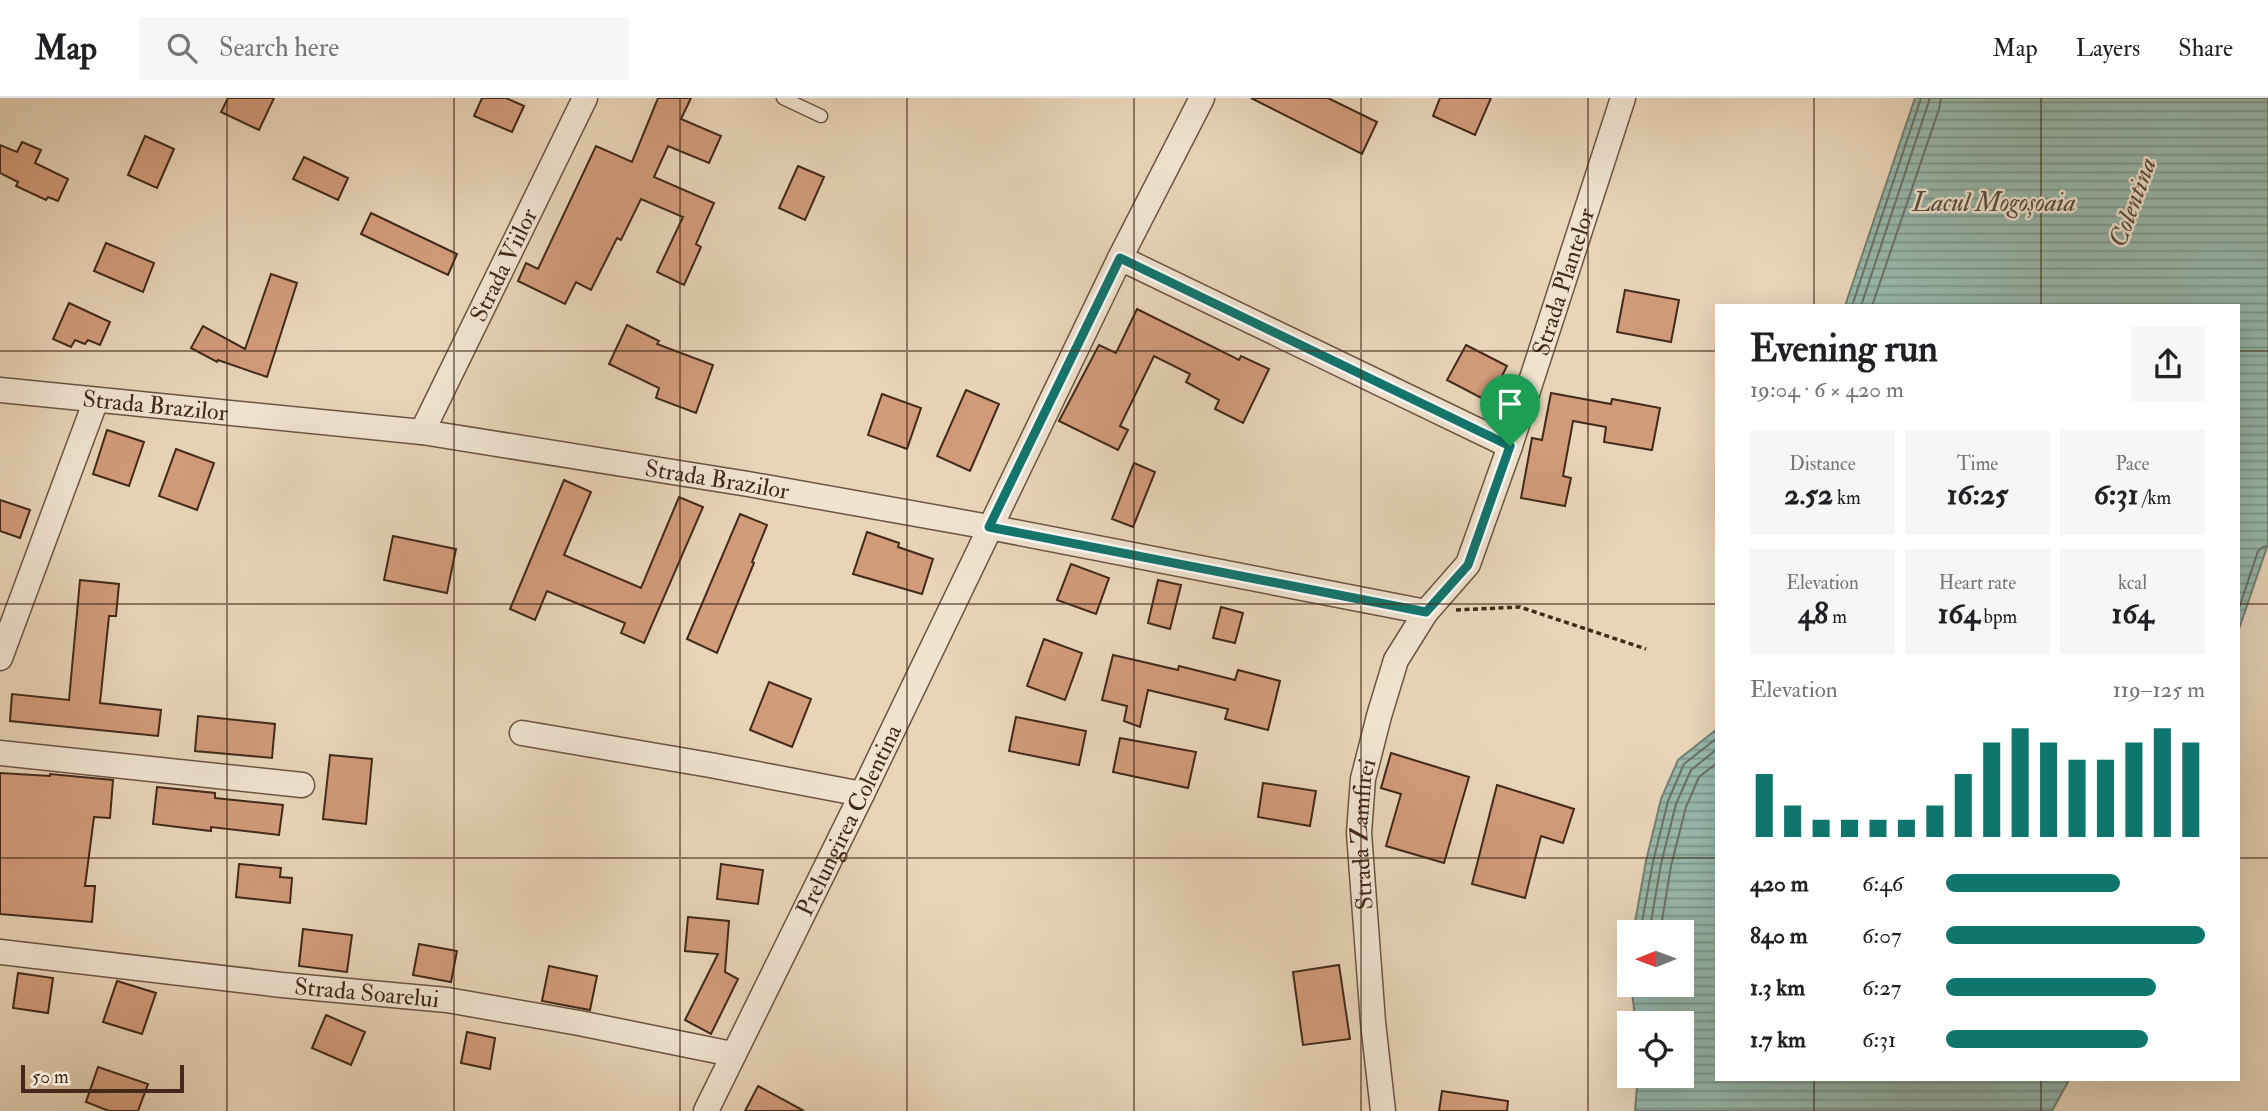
<!DOCTYPE html>
<html lang="en">
<head>
<meta charset="utf-8">
<style>
  :root { --surface:#fff; --page:#f6f6f6; --text:#202124; --muted:#757577; --line:#e0e0e0; --accent:#0f766e }
  body { margin:0; font-family:"IM FELL Double Pica",serif; background:var(--page); color:var(--text); height:100vh; display:flex; flex-direction:column; font-size:26px; white-space:nowrap }
  * { box-sizing:border-box; margin:0 }
  p { font-size:23px; color:var(--muted) }
  .icon { flex:none; width:38px; height:38px; fill:none; stroke:currentColor; stroke-width:2; stroke-linecap:round; stroke-linejoin:round }
  .map { position:relative; flex:1; overflow:hidden }
  .details { position:absolute; left:1715px; top:206px; width:525px; height:777px; display:flex; flex-direction:column; background:var(--surface); border-radius:0px; box-shadow:0 7px 28px #0002 }
  .details>* { flex:none }
  .needle { width:46px; rotate:269deg }
  .fabs { position:absolute; left:1617px; top:822px; display:grid; gap:14px }
  .fabs a { display:grid; place-items:center; width:77px; height:77px; border-radius:0px; background:var(--surface); box-shadow:0 7px 28px #0002; font-size:35px }
  .scale { position:absolute; left:21px; bottom:18px; width:163px; box-sizing:border-box; padding-left:7px; border:4px solid #42291a; border-top:0; font-size:19px; line-height:24px; white-space:nowrap; color:#42291a; -webkit-text-stroke:5px #f0e4d1; paint-order:stroke }
  .pin { position:absolute; display:grid; place-items:center; width:60px; height:60px; color:#fff; margin:-72px -30px; border-radius:50% 50% 50% 0; rotate:-45deg; box-shadow:0 0 7px #0007 }
  .pin .icon { rotate:45deg }
  .round { display:grid; place-items:center; flex:none; width:74px; height:74px; border-radius:0px; background:var(--page) }
  .headline { display:flex; align-items:center; justify-content:space-between; height:119px; padding:0 35px }
  h1 { font-size:38px; font-weight:700; line-height:52px }
  .figures { display:grid; grid-template-columns:repeat(3,1fr); gap:10px; height:119px; padding:7px 35px }
  .figures div { display:grid; align-content:center; border-radius:0px; background:var(--page); text-align:center }
  .figures b { font-size:30px; font-weight:700 }
  .figures small { font-size:19px; font-weight:400 }
  .figures p { font-size:19px }
  .chart { height:196px; padding:14px 35px }
  .chart p { display:flex; justify-content:space-between }
  .chart svg { width:100%; height:126px; margin-top:7px; stroke:var(--accent); stroke-width:6 }
  ul { padding:0 35px; list-style:none; font-size:23px }
  li { display:grid; grid-template-columns:112px 84px 1fr; align-items:center; height:52px }
  li i { height:18px; border-radius:9px; background:var(--accent) }
  header { display:flex; align-items:center; gap:42px; box-sizing:border-box; height:98px; padding:0 35px; background:var(--surface); border-bottom:2px solid var(--line) }
  header strong { font-size:33px }
  nav { display:flex; gap:38px; margin-inline-start:auto; font-size:24px }
  .search { width:490px; height:63px; background:var(--page); display:flex; align-items:center; gap:18px; box-sizing:border-box; padding:0 24px; border-radius:0px; color:var(--muted); font-size:26px }
  .map>svg:first-child { display:block }
</style>
</head>
<body>
<header>
<strong>Map</strong>
<div class="search"><svg class="icon" aria-label="search" viewBox="0 0 24 24"><circle cx="10" cy="10" r="6"/><path d="M15 15l6 6"/></svg>Search here</div>
<nav><a>Map</a><a>Layers</a><a>Share</a></nav>
</header>
<div class="map">
<svg width="2268" height="1013" viewBox="0 0 2268 1013">
  <defs>
    <pattern id="water-rules" width="6" height="5" patternUnits="userSpaceOnUse" patternTransform="scale(1.75)"><rect width="6" height="5" fill="#97b9ad"/><path d="M0 2.5h6" fill="none" stroke="#7d968c"/></pattern>
  </defs>
  <rect width="100%" height="100%" fill="#e8d5b8"/>
  <filter id="stains"><feTurbulence type="fractalNoise" baseFrequency=".00286" numOctaves="4"/><feColorMatrix values="0 0 0 0 .2 0 0 0 0 .09 0 0 0 0 .02 0 0 0 .5 -.17"/></filter>
  <radialGradient id="worn" r=".72"><stop offset=".6" stop-color="#630" stop-opacity="0"/><stop offset="1" stop-color="#630" stop-opacity=".3"/></radialGradient>
  <!-- water -->
  <path fill="url(#water-rules)" stroke="#757f72" stroke-width="2" d="M1915,0H2268V446L2238,534V208H1845Z
    M1717,631V982H2069L2052,1013H1635L1638,978H1682V926H1636L1631,887H1682V835H1633L1646,763L1661,701L1678,662Z"/>
  <g fill="none" stroke-linecap="round" stroke-linejoin="round">
    <!-- shore -->
    <path stroke="#6c7164" stroke-width="2" d="M1852,208L1921,0
      M1861,208L1930,0
      M1872,208L1939,11L1941,0
      M2238,513L2258,453L2263,449L2268,448
      M1640,835L1653,764L1668,703L1684,666L1717,640
      M1649,835L1661,766L1676,706L1691,672L1717,651
      M1660,835L1671,768L1686,709L1699,679L1717,665"/>
  </g>
  <!-- building -->
  <path fill="#d29b7a" stroke="#42291a" stroke-width="2" d="M228,0H274L259,32L221,14Z
    M482,0H506L524,8L512,34L474,18Z
    M658,0H691L681,21L721,38L709,65L668,48L654,79L714,105L696,146L701,149L684,187L657,174L683,119L641,101L621,142L617,140L591,192L576,184L565,206L518,183L526,165L538,171L596,48L632,64Z
    M1251,0H1328L1377,24L1362,56Z
    M1440,0H1491L1475,37L1433,18Z
    M145,38L174,51L157,90L128,77Z
    M22,44L41,52L35,65L68,81L58,103L48,99L46,102L16,88L18,84L0,75V47L17,54Z
    M304,59L348,80L338,102L293,81Z
    M798,68L824,79L805,122L779,110Z
    M371,115L457,156L448,177L361,136Z
    M106,145L154,165L143,194L94,173Z
    M271,176L297,185L267,279L218,262L217,264L191,250L203,228L245,251Z
    M1625,192L1679,202L1671,244L1617,234Z
    M69,205L110,224L100,247L88,242L85,246L75,242L71,249L53,241Z
    M1137,211L1239,262L1241,258L1269,271L1243,325L1215,311L1219,302L1186,284L1190,276L1154,258L1120,328L1128,332L1118,352L1059,323L1099,247L1116,255Z
    M627,227L659,243L657,246L713,267L696,315L656,300L659,290L609,266Z
    M1466,247L1507,268L1489,304L1447,282Z
    M966,292L999,306L970,373L937,358Z
    M1551,295L1611,306L1612,301L1660,310L1652,352L1604,344L1606,329L1573,323L1563,378L1571,380L1565,408L1521,400L1532,340L1542,342Z
    M882,296L921,310L907,351L868,337Z
    M107,332L144,344L129,388L93,376Z
    M176,351L214,365L197,412L159,398Z
    M1134,365L1155,374L1133,429L1112,421Z
    M564,382L591,394L564,457L641,490L679,399L703,409L644,545L621,535L625,525L547,493L535,522L510,511Z
    M0,402L30,412L20,440L0,433Z
    M740,416L767,427L752,464L754,465L717,555L687,541Z
    M867,434L899,445L898,449L933,461L922,496L853,476Z
    M393,438L456,451L447,495L384,482Z
    M1071,466L1109,480L1096,516L1057,502Z
    M80,482L119,486L116,518H109L100,605L161,612L158,638L10,623L12,596L69,602Z
    M1158,482L1181,487L1170,531L1148,525Z
    M1221,509L1243,515L1235,545L1213,540Z
    M1044,541L1082,555L1065,602L1027,588Z
    M1113,557L1178,572L1179,568L1235,582L1238,572L1280,583L1268,632L1225,621L1228,611L1148,592L1140,629L1124,623L1127,608L1102,602Z
    M769,584L811,601L792,649L750,632Z
    M198,618L275,626L272,660L195,653Z
    M1016,619L1086,633L1079,667L1009,653Z
    M1120,640L1196,654L1188,690L1113,674Z
    M1391,655L1469,679L1444,765L1386,748L1401,696L1381,690Z
    M330,657L372,661L366,726L323,721Z
    M0,675L50,678V676L113,682L110,720L94,719L85,788H95L92,824L0,816Z
    M1263,685L1316,693L1310,728L1258,719Z
    M1497,687L1574,711L1563,745L1541,738L1525,800L1472,786Z
    M157,689L215,695V700L283,707L279,737L211,729V733L153,726Z
    M239,766L281,770L280,779L292,780L290,805L236,799Z
    M721,766L763,772L758,806L717,801Z
    M688,819L729,823L725,874L738,881L711,936L685,922L718,856L685,853Z
    M303,831L352,837L347,874L299,868Z
    M419,846L457,853L451,884L413,877Z
    M1339,867L1350,941L1303,947L1293,874Z
    M549,868L597,878L590,912L542,903Z
    M18,875L53,880L48,915L13,910Z
    M117,883L156,895L142,936L103,924Z
    M326,917L365,934L351,967L312,950Z
    M467,934L495,940L490,971L461,965Z
    M98,969L148,986L138,1013H109L86,1004Z
    M758,988L804,1013H745Z
    M1442,993L1508,1003L1507,1013H1439Z"/>
  <g fill="none" stroke-linecap="round" stroke-linejoin="round">
    <!-- lane casing -->
    <g stroke="#6c5442" stroke-width="15">
      <path id="lane" d="M783,0L821,18"/>
    </g>
    <!-- street casing -->
    <g stroke="#6c5442" stroke-width="27">
      <g id="street">
        <path d="M1120,160L1510,348"/>
        <path id="s1" d="M0,292L422,334L748,386L989,429L1426,514"/>
        <path id="s2" d="M422,334L585,0"/>
        <path d="M0,560L96,302"/>
        <path d="M522,635L710,667L862,696"/>
        <path d="M0,655L302,687"/>
        <path id="s3" d="M0,854L282,887L447,902L579,925L732,956"/>
        <path id="s4" d="M706,1013L862,696L1120,160L1202,0"/>
        <path id="s5" d="M1383,1013L1373,924L1359,735L1363,681L1379,618L1396,562L1426,514L1468,466L1510,348L1623,0"/>
      </g>
    </g>
    <!-- path -->
    <path stroke="#42291a" stroke-width="3.5" stroke-dasharray="5 3.5" stroke-linecap="butt" d="M1456,512L1520,509L1646,551"/>
    <!-- lane -->
    <use href="#lane" stroke="#f0e4d1" stroke-width="12"/>
    <!-- street -->
    <use href="#street" stroke="#f0e4d1" stroke-width="24"/>
  </g>
  <g fill="none" stroke-linecap="round" stroke-linejoin="round">
    <!-- route casing -->
    <g stroke="#fff" stroke-width="14">
      <path id="route" d="M1120,160L1510,348L1468,467L1426,514L989,429Z"/>
    </g>
    <!-- route -->
    <use href="#route" stroke="#0f766e" stroke-width="9"/>
  </g>
  <!-- grid -->
  <path fill="none" stroke="#42291a" stroke-width="2" stroke-opacity="0.55" d="M227,0V1013M454,0V1013M680,0V1013M907,0V1013M1134,0V1013M1361,0V1013M1588,0V1013M1814,0V208M2041,0V208M0,253H1717M2238,253H2268M0,506H1717M2238,506H2268M0,760H1717M2238,760H2268M1814,982V1013M2041,982V1013"/>
  <g text-anchor="middle" stroke-width="5" stroke-linejoin="round" paint-order="stroke">
    <!-- street labels -->
    <g font-size="24" fill="#42291a" stroke="#f0e4d1">
      <text dy="8" stroke="none"><textPath href="#s2" startOffset="186">Strada Viilor</textPath></text>
      <text dy="8" stroke="none"><textPath href="#s5" startOffset="875">Strada Plantelor</textPath></text>
      <text dy="8" stroke="none"><textPath href="#s1" startOffset="156">Strada Brazilor</textPath></text>
      <text dy="8" stroke="none"><textPath href="#s1" startOffset="723">Strada Brazilor</textPath></text>
      <text dy="8" stroke="none"><textPath href="#s4" startOffset="324">Prelungirea Colentina</textPath></text>
      <text dy="8" stroke="none"><textPath href="#s5" startOffset="278">Strada Zamfirei</textPath></text>
      <text dy="8" stroke="none"><textPath href="#s3" startOffset="369">Strada Soarelui</textPath></text>
    </g>
    <!-- water labels -->
    <g font-size="26" font-style="italic" fill="#574d3f" stroke="#f0e4d1">
      <text x="1994" y="113">Lacul Mogoșoaia</text>
      <text transform="translate(2132 104) rotate(-70)" y="9">Colentina</text>
    </g>
  </g>
  <rect width="100%" height="100%" filter="url(#stains)"/>
  <rect width="100%" height="100%" fill="url(#worn)"/>
</svg>
<div class="fabs">
<a><svg class="needle" viewBox="-14 -14 28 28"><path d="M0-13l5 13h-10z" fill="#e53935"/><path d="M0 13l5-13h-10z" fill="#757577"/></svg></a>
<a><svg class="icon" aria-label="locate" viewBox="0 0 24 24"><circle cx="12" cy="12" r="6"/><path d="M12 2v4M12 18v4M2 12h4M18 12h4"/></svg></a>
</div>
<div class="scale">50 m</div>
<div class="pin" style="left:1510px;top:348px;background:#1e9e55"><svg class="icon" aria-label="arrive" viewBox="0 0 24 24"><path d="M6 21V4h12l-3 4 3 4H6"/></svg></div>
<section class="details">
<div class="headline"><div><h1>Evening run</h1><p>19:04 · 6 × 420 m</p></div><a class="round"><svg class="icon" aria-label="share" viewBox="0 0 24 24"><path d="M12 15V3M7 8l5-5 5 5M5 13v7h14v-7"/></svg></a></div>
<div class="figures">
<div><p>Distance</p><b>2.52<small> km</small></b></div>
<div><p>Time</p><b>16:25</b></div>
<div><p>Pace</p><b>6:31<small> /km</small></b></div>
</div>
<div class="figures">
<div><p>Elevation</p><b>48<small> m</small></b></div>
<div><p>Heart rate</p><b>164<small> bpm</small></b></div>
<div><p>kcal</p><b>164</b></div>
</div>
<div class="chart"><p><span>Elevation</span>119–125 m</p>
<svg viewBox="0 0 160 44" preserveAspectRatio="none"><path d="M5 44V22M15 44V33M25 44V38M35 44V38M45 44V38M55 44V38M65 44V33M75 44V22M85 44V11M95 44V6M105 44V11M115 44V17M125 44V17M135 44V11M145 44V6M155 44V11"/></svg>
</div>
<ul>
<li><b>420 m</b>6:46<i style="width:67%"></i></li>
<li><b>840 m</b>6:07<i style="width:100%"></i></li>
<li><b>1.3 km</b>6:27<i style="width:81%"></i></li>
<li><b>1.7 km</b>6:31<i style="width:78%"></i></li>
</ul>
</section>
</div>
</body>
</html>
